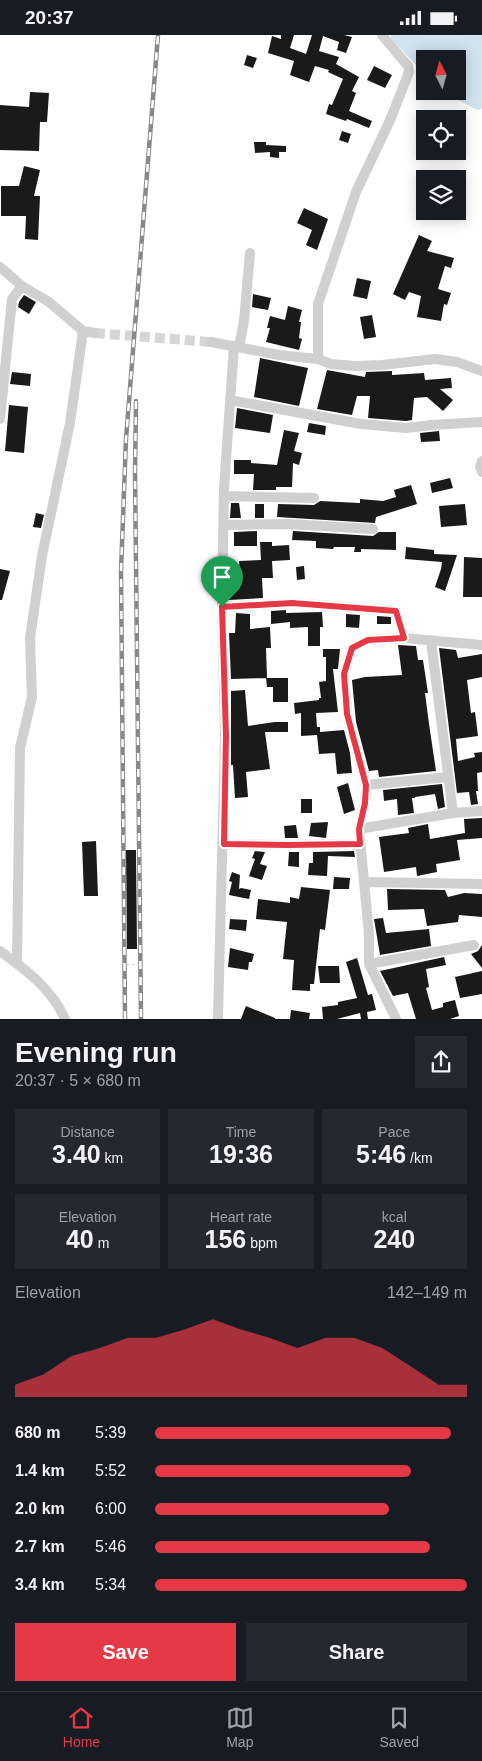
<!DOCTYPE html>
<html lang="en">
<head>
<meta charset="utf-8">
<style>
  :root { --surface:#171b24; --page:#242831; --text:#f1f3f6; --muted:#9ea1a6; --line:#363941; --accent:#e63946 }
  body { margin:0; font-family:Helvetica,sans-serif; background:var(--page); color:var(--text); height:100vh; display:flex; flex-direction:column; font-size:19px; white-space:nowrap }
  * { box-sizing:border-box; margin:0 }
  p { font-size:16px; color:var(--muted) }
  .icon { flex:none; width:28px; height:28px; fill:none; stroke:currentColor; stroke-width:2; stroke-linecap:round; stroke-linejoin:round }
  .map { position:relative; height:984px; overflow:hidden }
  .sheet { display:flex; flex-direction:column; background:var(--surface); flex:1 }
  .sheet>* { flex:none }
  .needle { width:32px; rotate:354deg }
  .controls { position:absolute; left:416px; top:15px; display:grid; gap:10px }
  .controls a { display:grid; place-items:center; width:50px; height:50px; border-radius:0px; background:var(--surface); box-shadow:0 2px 12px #0003; font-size:25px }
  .pin { position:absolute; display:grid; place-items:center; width:42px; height:42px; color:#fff; margin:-51px -21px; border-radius:50% 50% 50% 0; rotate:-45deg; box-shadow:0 0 5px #0007 }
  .pin .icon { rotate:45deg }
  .round { display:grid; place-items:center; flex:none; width:52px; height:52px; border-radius:0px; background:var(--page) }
  .summary { display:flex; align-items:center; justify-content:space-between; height:85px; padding:0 15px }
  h1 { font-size:28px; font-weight:700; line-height:38px }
  .stats { display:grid; grid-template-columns:repeat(3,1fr); gap:8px; height:85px; padding:5px 15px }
  .stats div { display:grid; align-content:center; border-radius:0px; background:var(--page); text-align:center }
  .stats b { font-size:25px; font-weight:700 }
  .stats small { font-size:14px; font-weight:400 }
  .stats p { font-size:14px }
  .chart { height:140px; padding:10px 15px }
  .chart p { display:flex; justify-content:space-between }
  .chart svg { width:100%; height:90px; margin-top:5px; fill:var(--accent); opacity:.7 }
  .cta { display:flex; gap:10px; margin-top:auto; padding:10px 15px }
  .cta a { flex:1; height:58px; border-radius:0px; background:var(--accent); color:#fff; font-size:20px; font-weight:700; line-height:58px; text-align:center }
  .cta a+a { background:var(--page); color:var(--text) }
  ul { padding:0 15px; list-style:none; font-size:16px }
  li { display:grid; grid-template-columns:80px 60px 1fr; align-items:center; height:38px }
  li i { height:12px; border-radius:6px; background:var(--accent) }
  .status { display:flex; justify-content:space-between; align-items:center; height:35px; padding:0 25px; background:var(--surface); direction:ltr }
  .status svg { height:14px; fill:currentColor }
  .tabs { display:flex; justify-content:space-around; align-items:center; height:70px; border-top:1px solid var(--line); background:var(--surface); font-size:14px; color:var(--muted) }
  .tabs a { display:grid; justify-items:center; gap:2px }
  .tabs .active { color:var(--accent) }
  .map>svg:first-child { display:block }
</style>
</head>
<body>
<div class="status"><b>20:37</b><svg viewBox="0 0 49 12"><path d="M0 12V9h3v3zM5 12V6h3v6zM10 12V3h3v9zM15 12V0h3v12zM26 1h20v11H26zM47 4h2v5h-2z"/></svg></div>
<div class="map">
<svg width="482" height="984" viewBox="0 0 482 984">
  <rect width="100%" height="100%" fill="#fff"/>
  <!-- water -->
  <path fill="#cfe2ee" d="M391,0H482V74L477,75L441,56H458V24H425V40L391,3Z"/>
  <!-- building -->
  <path fill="#1a1a1a" d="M281,0H294L290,13L306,19L312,0H344L352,2L346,18L337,15L339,7L323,1L319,16L339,22L336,29L359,42L352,56L356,58L349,76L372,86L369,93L347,84L346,86L326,79L329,69L332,70L343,44L328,37L329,35L315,31L309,47L290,40L294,26L268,18L272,1L281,4Z
    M247,20L257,23L253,33L244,30Z
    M374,31L392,40L385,53L367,45Z
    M30,57L49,58L47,87H40L39,116L0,115V70L29,72Z
    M342,96L351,99L348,108L339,105Z
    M254,107H266V110L286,111V117H279V123L270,122V117L255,118Z
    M24,131L40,135L34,161H40L38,205L25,204L26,181H1V151H19Z
    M304,173L328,184L317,215L306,210L312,195L297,188Z
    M419,200L432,206L427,216L454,223L451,233L445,231L438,254L451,258L447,270L444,269L441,286L417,282L421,261L409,257L405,265L393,259Z
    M357,243L371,246L367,264L353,261Z
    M253,259L271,263L268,275L252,272Z
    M24,260L36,267L29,279L18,272L19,267Z
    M288,271L302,275L299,287H301L299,303L302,304L299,315L266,307L270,293H267L270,281L285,285Z
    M372,280L376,302L364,304L360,282Z
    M260,323L308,333L299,371L254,362Z
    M327,335L365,342L366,337L392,336V340L424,338L425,345L451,343L452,353L440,354L453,365L443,376L427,362L414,363L412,385L406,386L368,383L370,361H357L352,380L317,374Z
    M12,337L31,339L30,351L10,349Z
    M9,370L28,372L24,418L5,416Z
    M237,373L273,380L270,398L235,393Z
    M309,388L326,391L325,400L307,397Z
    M284,395L299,398L294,416L302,418L299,430L293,428L292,452H276V455H253L254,439H234V425H251V428L277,430Z
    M439,396L440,406L421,407L420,398Z
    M450,443L453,453L432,458L430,448Z
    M411,450L417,469L376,482L375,488L277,482L278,469L314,470L320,466L360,468V464L383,466L396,462L394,455Z
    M231,468H239L241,483H230Z
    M255,469H264V483H255Z
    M465,469L467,490L441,492L439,471Z
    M36,478L44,480L41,493L33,492Z
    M257,496V511H234V497Z
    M293,496L373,501L379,497H396V515L361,514V517H354L355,512H334L333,514L316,513V506L292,505Z
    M260,507H272V511L289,510L290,525L272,526L273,543H262L263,563L229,565V550L241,549L239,526L261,525Z
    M406,512L434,515V519L457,520L445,556L435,552L441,534L442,527L405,524Z
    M464,522L482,523V562H463Z
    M304,531L305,544L297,545L296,532Z
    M0,534L10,536L2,565H0Z
    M286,575V578L322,577L323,592H320V611H308V592L290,593V587L271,589V576Z
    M236,578L250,579V594L270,592L271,613H266L267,643L231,644L229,598H235Z
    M346,579L360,580L359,593L346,592Z
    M377,581L391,582V589H377Z
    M398,610L416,611L418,625H423L428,658H425L429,689L436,736L379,742L378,735L369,736L356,687L352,645L365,642L402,640Z
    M439,613L456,615L458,623L482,619V642L467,645L471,678L475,677L478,701L456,704L458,726L475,722L474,718L482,717V737L477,738L478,756H476L478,769L471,770L469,757L457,758Z
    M323,614H340L338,634H333L338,677L316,678L317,692H320V697L344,695L350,718L352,738L337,739L335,718L319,719L317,700L301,701V678L295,679L294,668L319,665V663H321L319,647L326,646V622H323Z
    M266,643H288V667H273V652H267Z
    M245,655L248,691L275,687H288V697H265L270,734L246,737L248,762L235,763L233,730H231V656Z
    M348,748L355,775L344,779L337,752Z
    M442,749L445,772L438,774L435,759L415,762V763H412L414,778L398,780L397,764L384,766L383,755Z
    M301,764H312V778H301Z
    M482,783V803L457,805L460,825L436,829L437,837L417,841L416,832L384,837L379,802L409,798L408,793L428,789L430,804L465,798L464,784Z
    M328,787L326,803L309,801L311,788Z
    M296,790L298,803H285L284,791Z
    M96,806L98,861H84L82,807Z
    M126,815H136L137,914H127Z
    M255,816L265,817L260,829L267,831L262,845L249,841L255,824L252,823Z
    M354,816L355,822L328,821L327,841L308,840L309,828H313V817Z
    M289,817H299V832L288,831Z
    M232,837L240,840L239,854L241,853L251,855L249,864L229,860L232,847L229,846Z
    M334,842L350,843L349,854H333Z
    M301,852L330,855L325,895L320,894L314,949H310V956L292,955L294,925L283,924L287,887L256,884L258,864L290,868V862L299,864Z
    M387,854L445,855L448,862L464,858L482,859V882L459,880L458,887L427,891L424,874L388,875Z
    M383,883L386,898L429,894L431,911L380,920L374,884Z
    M230,884L247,885L246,896L229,894Z
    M482,910V933L471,919L478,916Z
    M230,913L254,919L252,927H249L248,935L228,932Z
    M444,922L446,930L426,934L429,952L426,953L432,975L443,972V968L455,965L459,981L450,984H416L408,958L393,961L380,936Z
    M357,923L368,960L372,959L376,975L367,977L368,984H361L360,978L337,984H323L322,972L338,970V967L357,963L346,927Z
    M318,931H339L340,948H320Z
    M482,936V959L460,963L455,942Z
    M246,971L275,983V984H241Z
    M291,975L310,978L309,984H290Z"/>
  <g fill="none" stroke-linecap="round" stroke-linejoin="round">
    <!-- minor-tunnel -->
    <path stroke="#d6d6d6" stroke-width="10" stroke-dasharray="10 5" stroke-linecap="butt" d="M95,298L211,307"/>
    <!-- path -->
    <path stroke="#cdcdcd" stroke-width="1" stroke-dasharray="2.5 2.5" stroke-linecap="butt" d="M127,930L137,929"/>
    <!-- minor -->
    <path stroke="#d0d0d0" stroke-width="10" d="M0,232L22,251L49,267L83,296L95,298
      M211,307L279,320L318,324L331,329L355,331L382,330L435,324L457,327L482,336
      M239,312L244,286L250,218
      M318,324V269L356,157L391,83L409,37L408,31L382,0
      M230,365L361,389L406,393L432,390L482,387
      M0,384L12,264L22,251
      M482,426L480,432L482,437
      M224,461L314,463
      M224,490L289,489L373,494
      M222,572L293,568L396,576L404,603
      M431,606L453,778
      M366,750L448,742
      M359,794L453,778L482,776
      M224,809L287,810L360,809
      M364,847L482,849
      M0,916C25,934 52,954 65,984
      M17,928L20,713L32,662L30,603L42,521L70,388L83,296
      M369,929L474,910
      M218,984L225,701L222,572L224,453L234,311
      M396,984L369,929V899L359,794L365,769L366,750L347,679L344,639L352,613L368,605L404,603L482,610"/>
    <!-- rail casing -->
    <g stroke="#888" stroke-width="4.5">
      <path id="rail" d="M136,366L135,438L141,984
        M125,984L121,536L126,404L158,0"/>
    </g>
    <!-- rail -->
    <use href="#rail" stroke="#fff" stroke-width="2.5" stroke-dasharray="8" stroke-linecap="butt"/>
  </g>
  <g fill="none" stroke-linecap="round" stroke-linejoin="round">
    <!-- route casing -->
    <g stroke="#fff" stroke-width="10">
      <path id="route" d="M292,568L396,576L404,603L368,605L352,613L344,639L347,679L366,750L365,768L359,794L360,809L287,810L224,809L226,701L222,572Z"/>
    </g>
    <!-- route -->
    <use href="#route" stroke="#e63946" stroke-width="6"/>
  </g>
</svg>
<div class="controls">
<a><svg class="needle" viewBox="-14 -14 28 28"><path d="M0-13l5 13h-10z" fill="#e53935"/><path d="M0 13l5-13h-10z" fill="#9ea1a6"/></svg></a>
<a><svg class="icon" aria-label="locate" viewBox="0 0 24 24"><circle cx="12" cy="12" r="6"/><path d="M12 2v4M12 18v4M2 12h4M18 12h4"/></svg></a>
<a><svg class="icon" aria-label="layers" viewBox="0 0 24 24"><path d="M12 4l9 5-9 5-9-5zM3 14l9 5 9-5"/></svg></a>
</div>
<div class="pin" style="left:222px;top:572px;background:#1e9e55"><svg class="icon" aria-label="arrive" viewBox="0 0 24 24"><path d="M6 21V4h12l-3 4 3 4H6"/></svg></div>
</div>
<section class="sheet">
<div class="summary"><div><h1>Evening run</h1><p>20:37 · 5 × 680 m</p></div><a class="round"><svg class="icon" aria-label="share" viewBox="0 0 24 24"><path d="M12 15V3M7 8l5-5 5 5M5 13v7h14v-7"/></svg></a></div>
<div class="stats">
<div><p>Distance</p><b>3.40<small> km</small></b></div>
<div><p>Time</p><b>19:36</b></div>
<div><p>Pace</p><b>5:46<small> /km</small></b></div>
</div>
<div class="stats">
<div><p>Elevation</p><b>40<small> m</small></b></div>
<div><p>Heart rate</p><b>156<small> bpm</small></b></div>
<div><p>kcal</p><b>240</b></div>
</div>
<div class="chart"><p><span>Elevation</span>142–149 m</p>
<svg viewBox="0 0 160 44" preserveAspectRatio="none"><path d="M0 44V38L10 33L20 24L30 20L40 15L50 15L60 11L70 6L80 11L90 15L100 20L110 15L120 15L130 20L140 29L150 38L160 38V44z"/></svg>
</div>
<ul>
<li><b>680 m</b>5:39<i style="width:95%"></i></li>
<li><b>1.4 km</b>5:52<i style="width:82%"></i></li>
<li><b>2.0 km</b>6:00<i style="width:75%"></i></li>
<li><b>2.7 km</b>5:46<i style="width:88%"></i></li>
<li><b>3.4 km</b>5:34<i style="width:100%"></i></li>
</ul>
<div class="cta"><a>Save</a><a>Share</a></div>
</section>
<nav class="tabs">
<a class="active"><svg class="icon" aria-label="home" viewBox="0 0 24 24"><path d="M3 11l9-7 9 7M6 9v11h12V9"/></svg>Home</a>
<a><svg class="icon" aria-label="map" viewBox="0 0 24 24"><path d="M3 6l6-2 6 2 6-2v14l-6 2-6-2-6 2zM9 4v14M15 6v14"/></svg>Map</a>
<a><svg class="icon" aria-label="saved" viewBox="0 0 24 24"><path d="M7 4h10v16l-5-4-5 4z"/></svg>Saved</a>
</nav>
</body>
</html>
